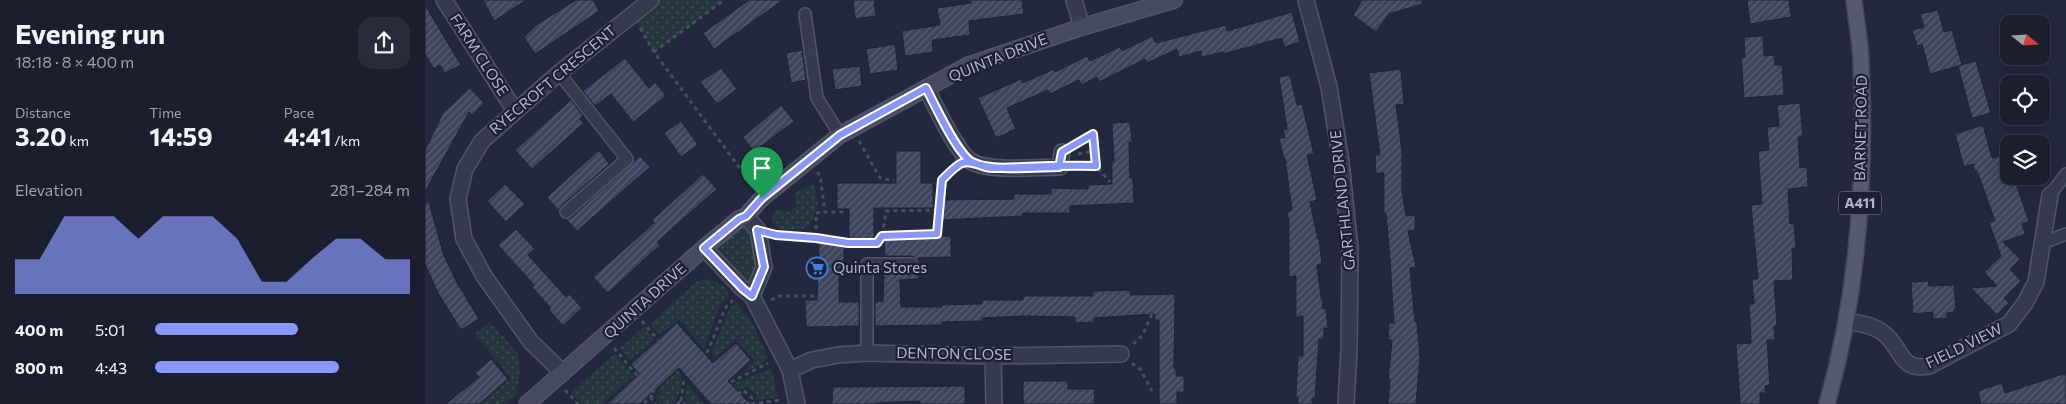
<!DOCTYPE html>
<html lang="en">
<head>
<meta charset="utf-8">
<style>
  :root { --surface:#1a1e2e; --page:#272b3a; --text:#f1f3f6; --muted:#9fa2aa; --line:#383c4a; --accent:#8897f9 }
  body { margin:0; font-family:Commissioner,sans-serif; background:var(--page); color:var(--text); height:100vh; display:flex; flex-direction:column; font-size:19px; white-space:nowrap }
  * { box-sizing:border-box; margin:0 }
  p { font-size:16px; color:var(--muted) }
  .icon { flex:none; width:28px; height:28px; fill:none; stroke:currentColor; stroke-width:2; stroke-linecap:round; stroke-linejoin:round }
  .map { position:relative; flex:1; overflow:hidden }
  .drawer { display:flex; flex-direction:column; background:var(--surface); width:425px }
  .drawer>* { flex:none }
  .needle { width:32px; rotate:108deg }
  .tools { position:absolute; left:1575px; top:15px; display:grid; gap:10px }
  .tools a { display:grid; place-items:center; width:50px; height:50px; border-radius:10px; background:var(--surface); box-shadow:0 2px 12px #0003,0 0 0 1px var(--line); font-size:25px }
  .pin { position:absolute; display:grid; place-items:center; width:42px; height:42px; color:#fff; margin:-51px -21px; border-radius:50% 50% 50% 0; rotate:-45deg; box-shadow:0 0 5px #0007 }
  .pin .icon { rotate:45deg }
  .round { display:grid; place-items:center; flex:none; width:52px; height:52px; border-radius:15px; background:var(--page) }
  .headline { display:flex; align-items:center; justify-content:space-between; height:85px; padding:0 15px }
  h1 { font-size:28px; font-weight:700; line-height:38px }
  .figures { display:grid; grid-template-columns:repeat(3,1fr); gap:8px; height:85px; padding:5px 15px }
  .figures div { display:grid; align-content:center }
  .figures b { font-size:25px; font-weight:700 }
  .figures small { font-size:14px; font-weight:400 }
  .figures p { font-size:14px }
  .chart { height:140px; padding:10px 15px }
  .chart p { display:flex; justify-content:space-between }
  .chart svg { width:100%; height:90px; margin-top:5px; fill:var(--accent); opacity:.7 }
  ul { padding:0 15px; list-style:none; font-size:16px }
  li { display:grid; grid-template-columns:80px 60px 1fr; align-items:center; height:38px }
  li i { height:12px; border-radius:6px; background:var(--accent) }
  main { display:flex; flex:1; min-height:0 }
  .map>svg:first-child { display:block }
</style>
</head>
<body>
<main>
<section class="drawer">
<div class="headline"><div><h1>Evening run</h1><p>18:18 · 8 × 400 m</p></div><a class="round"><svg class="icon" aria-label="share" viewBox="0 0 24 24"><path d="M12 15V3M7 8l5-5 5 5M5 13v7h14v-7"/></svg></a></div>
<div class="figures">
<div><p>Distance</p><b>3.20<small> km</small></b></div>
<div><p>Time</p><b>14:59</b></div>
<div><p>Pace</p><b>4:41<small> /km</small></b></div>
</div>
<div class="chart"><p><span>Elevation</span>281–284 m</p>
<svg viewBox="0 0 160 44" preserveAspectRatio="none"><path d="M0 44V27L10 27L20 6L30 6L40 6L50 17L60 6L70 6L80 6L90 17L100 38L110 38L120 27L130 17L140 17L150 27L160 27V44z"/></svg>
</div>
<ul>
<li><b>400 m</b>5:01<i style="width:56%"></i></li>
<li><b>800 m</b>4:43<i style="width:72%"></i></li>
</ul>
</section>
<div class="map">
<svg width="1641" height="404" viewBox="0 0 1641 404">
  <defs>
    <pattern id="grass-dots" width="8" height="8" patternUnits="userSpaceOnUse" patternTransform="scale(1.25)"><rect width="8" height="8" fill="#25363f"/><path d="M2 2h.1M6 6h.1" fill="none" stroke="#425159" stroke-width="1.8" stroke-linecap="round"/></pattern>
    <pattern id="building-hatch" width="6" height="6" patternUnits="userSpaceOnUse" patternTransform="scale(1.25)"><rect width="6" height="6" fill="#3f445e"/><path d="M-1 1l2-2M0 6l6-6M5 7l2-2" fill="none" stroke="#585d74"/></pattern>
  </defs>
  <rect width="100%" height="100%" fill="#23283e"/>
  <!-- grass -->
  <path fill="url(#grass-dots)" d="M226,0H299L229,52L207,14Z
    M389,183L393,205L384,227C369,231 357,235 347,221L349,212L352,209L364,212L372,206L369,194Z
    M321,216L339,267L327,296L281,250Z
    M283,279L299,286L304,295L295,305L279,349L254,320L235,335L225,324L272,281Z
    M311,302L328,324L343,358L335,365L316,373L330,360L310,339L291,358L286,353L304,310Z
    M65,322L93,354L95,372L91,394L80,404H56L86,378L50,334Z
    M219,327L229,340L205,360L195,348Z
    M190,354L209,376L177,404H156L146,392Z
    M346,368L353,397L329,401L332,396L321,386L313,391L308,384Z
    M254,370C259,379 255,398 248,404H235L230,397L235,393L232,390Z
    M262,383L279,404H264L260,399Z"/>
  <!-- building -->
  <path fill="url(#building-hatch)" stroke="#1f2235" d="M58,0H101L69,21Z
    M151,0H168L174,11L110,54L99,37L111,25Z
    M324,0H358L289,49L278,33Z
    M428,0H449L451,16L430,19Z
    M546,0H597L599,14L544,21L545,35L507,40L508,52L480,56L477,31L515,25L512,8L546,3Z
    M937,0H997V4L964,14L951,32L928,15Z
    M1322,0H1364L1366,17L1325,24Z
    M0,5L36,65L20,73L15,65L9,69L0,54Z
    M1513,10L1519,32L1527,30L1537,65L1505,74L1497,44L1492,46L1487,30L1499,27L1495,14Z
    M867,12L875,42L859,47L857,38L798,54V52L777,57L776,51L754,57L752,49L722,63L720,59L674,82L672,77L656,85L654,80L625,94L623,90L582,108L591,129L571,138L553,98L596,79L598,83L629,69L630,72L662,56L665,61L695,47L697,51L727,36L731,43L801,25L802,31Z
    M1338,36L1339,56L1349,55L1350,65H1357L1359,95L1319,98L1316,57H1320L1319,37Z
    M470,44L473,70L445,74L441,49Z
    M377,50L381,80L366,83L361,53Z
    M200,58L224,88L230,82L241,96L208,122L186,94L170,106L158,91Z
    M1551,61L1566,113L1547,118L1533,66Z
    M435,66L437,86L410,90L407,69Z
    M296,68L312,89L292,104L275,82Z
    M976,69L979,104L971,105L977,151V192L981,216L990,215V230L983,231L991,267L985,268L990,322H992L995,358L991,404H963L965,379H963L967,340H963L964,323H969L965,260L961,214H959V173H951L950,155H955L944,73Z
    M865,75L872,105L877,104L889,154L882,155L892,200L885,202L893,239H894L897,264L892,265L896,298H898L897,309L901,308L903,328H899V339H894L890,398H887V404H873V397H871L873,356H878V316L871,318V276L864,277V221L862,212L867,210L860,159H859L854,138H860L858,130L862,129L854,77Z
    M45,88L59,103L47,115L44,112L0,192V150L18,113Z
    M146,100L158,116L155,119L159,123L107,169L90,150Z
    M1375,103L1378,137H1373L1375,168L1382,167L1383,187L1363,189L1365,224L1369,223L1371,249H1367L1368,280L1349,281L1352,326H1349L1350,340H1342L1345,385L1340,386L1341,393H1335V404H1315L1311,344L1326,343L1324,304H1329L1327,279H1333L1326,205L1337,204L1333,151L1344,150L1342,127L1354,126L1352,105Z
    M356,105L369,121L329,152L318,137Z
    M256,121L273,145L256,157L239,133Z
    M705,122L707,142H704L705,178H708L709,203L645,206V213H597V216L516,220V200L589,199V194H626V188L663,189V185L687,184V162H689L687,123Z
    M1558,125L1567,158L1574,156L1581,181L1589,178L1604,221L1597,224L1600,234L1578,242L1595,259L1585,269L1596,281L1579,298L1584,303L1572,315L1546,288L1572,286L1559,272L1576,256L1564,223L1570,221L1552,171H1550L1548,164L1539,167L1530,134Z
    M174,150L184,164L136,206L134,211L122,197Z
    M471,151H496V183H508V208H449V240H424V209H412V183H471Z
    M215,156L225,167L152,231L141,219L146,218Z
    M278,174L292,189L232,242L235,245L183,293L168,277L229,223L227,220Z
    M80,184L100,204L81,222L62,201Z
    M4,202L18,253L32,283L54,319L36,330L13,293L0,264V203Z
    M91,229L110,249L103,255L141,297L144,294L157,308L138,326L124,310L126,308L107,287L109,285L73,245Z
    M526,236V257L493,258V260L487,256H460L459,239Z
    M394,242H419V268H414V302H434V326L381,327L380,300H392Z
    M493,268L494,279L475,280L476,307H517L516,305L557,304V300H598V296H668V291L705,290V295L750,294L749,369H751V376H759V392H752V404H734V320H730L729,314L669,318V322L650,323V317L598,316L557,318V321L517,322V325L450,326V302L458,301L459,272H487Z
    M1503,281L1504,286L1529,285L1531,309H1529V312L1522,313V318L1508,319V312L1488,314L1486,282Z
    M252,323L288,363L311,343L326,360L303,381L325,404H286L254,368L215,404H182L214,374L206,364Z
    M66,359L83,379L54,404H21L54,377L50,373Z
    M1641,373V404H1556L1553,391L1577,383L1580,393Z
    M598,381H643V389H670L669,404H598Z
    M540,386V404H495V401L451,403V404H407L408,387Z"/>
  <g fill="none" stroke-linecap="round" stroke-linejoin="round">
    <!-- lane casing -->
    <g stroke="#535669" stroke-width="14">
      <path id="lane" d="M380,14L392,98L415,135
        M134,73L202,159L141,212
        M1625,195L1641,174
        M1618,243L1641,234
        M442,353V264H487"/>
    </g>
    <!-- street casing -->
    <g stroke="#535669" stroke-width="18">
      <path id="street" d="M19,0L90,111
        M649,0L657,27
        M881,0L904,87L916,162L925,249L924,350L921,404
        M501,88C510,105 532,154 547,162C566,172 612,167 635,167L637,152
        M321,216L333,230L339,267L327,296
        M279,248L318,289L327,296L365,370L372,404
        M1423,321C1433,323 1448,325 1457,332C1477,345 1473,372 1504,366L1584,324L1600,303L1611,282L1625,195
        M568,356L569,404
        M365,370L387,360L413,355L442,353L568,356L696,354
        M138,373L106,342L59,276L39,239L33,199L40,169L57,141L134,73L226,0"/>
    </g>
    <!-- secondary casing -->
    <g stroke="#535669" stroke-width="18">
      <path id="secondary" d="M102,404L279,248L314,219L321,216L337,198L415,135L544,65L657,27L749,0"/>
    </g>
    <!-- primary casing -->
    <g stroke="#414457" stroke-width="18">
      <path id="primary" d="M1402,404C1433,295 1441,177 1436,64C1436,43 1431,21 1429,0"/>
    </g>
    <!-- path -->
    <path stroke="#43535c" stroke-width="3" stroke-dasharray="4 4" stroke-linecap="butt" d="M215,28L229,52L328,186
      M229,52L299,0
      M434,141L455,178L469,181
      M651,144L668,134L671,166
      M653,154L669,151
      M650,166H671L685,182
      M392,172L395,175L400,212H422
      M350,235L391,237L423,243H452L457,236L461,211L514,210
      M457,236L497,233
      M391,237V213L400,212
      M498,256L497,233H512L517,180L530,169
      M346,300L354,296H392
      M217,321L233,340
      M708,344L717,336L727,314
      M189,348L208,371L230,393L218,404
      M282,353L301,307L308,300
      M707,363L716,370L727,391
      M306,382L343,363
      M140,390L153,404
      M225,397L231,404
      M256,401L259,378
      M252,404L256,401L260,404
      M300,404L318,390L327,398L322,404
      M326,404L355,400"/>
    <!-- lane -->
    <use href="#lane" stroke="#373b4e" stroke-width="11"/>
    <!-- street -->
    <use href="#street" stroke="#373b4e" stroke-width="15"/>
    <!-- secondary -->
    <use href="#secondary" stroke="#454961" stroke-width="15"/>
    <!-- primary -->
    <use href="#primary" stroke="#555a6e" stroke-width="15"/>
  </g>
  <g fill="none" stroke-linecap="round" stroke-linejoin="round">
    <!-- route casing -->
    <g stroke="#fff" stroke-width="10">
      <path id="route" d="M337,198L321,216L314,219L279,248L318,289L327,296L339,267L332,230L351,235L391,238L423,243H452L457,236L512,234L517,180C522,175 530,166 537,163C547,159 557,168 567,168C601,167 636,165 671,166L668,134L637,152L634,167C612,167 566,172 547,162C532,154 510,105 501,88L415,135L337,198"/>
    </g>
    <!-- route -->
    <use href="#route" stroke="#8897f9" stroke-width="6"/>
  </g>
  <!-- icons -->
  <defs>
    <g id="supermarket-ring" transform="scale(1.125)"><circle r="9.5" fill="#1d2033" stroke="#3f7fe0" stroke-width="1.5"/><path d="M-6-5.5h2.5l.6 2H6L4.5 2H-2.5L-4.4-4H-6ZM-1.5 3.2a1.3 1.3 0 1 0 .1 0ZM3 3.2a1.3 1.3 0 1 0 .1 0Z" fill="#3f7fe0"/></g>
  </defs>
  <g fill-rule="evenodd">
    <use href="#supermarket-ring" x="392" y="268"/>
  </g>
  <g text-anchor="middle" stroke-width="4.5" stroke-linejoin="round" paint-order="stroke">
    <!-- shield labels -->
    <rect fill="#1d2033" stroke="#86899c" stroke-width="1" x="1414" y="191.5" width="42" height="23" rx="4"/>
    <g font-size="14" font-weight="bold" fill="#b3b6c9">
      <text x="1435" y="208">A411</text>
    </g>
    <!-- street labels -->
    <g font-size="15" fill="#b3b6c9" stroke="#1d2033">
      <text transform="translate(54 55) rotate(57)" y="5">FARM CLOSE</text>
      <text transform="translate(573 58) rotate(-22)" y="5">QUINTA DRIVE</text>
      <text transform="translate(128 80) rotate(-40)" y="5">RYECROFT CRESCENT</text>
      <text transform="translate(1436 128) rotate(-89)" y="5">BARNET ROAD</text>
      <text transform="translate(918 200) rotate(-96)" y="5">GARTHLAND DRIVE</text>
      <text transform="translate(220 301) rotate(-42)" y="5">QUINTA DRIVE</text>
      <text transform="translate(1539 346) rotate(-26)" y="5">FIELD VIEW</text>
      <text transform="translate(529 354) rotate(1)" y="5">DENTON CLOSE</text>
    </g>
    <!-- poi labels -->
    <g font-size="15" fill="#b3b6c9" stroke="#1d2033" text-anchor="start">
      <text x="408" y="273">Quinta Stores</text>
    </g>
  </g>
</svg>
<div class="tools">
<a><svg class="needle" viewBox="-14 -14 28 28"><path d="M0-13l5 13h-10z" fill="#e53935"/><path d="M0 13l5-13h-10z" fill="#9fa2aa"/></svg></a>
<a><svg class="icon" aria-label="locate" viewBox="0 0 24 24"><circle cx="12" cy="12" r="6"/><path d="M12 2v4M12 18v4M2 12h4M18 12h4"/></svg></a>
<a><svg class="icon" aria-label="layers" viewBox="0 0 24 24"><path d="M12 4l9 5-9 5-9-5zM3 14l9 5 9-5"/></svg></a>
</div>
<div class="pin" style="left:337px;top:198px;background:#1e9e55"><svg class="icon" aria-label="arrive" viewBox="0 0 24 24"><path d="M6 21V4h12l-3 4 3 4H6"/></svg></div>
</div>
</main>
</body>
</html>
